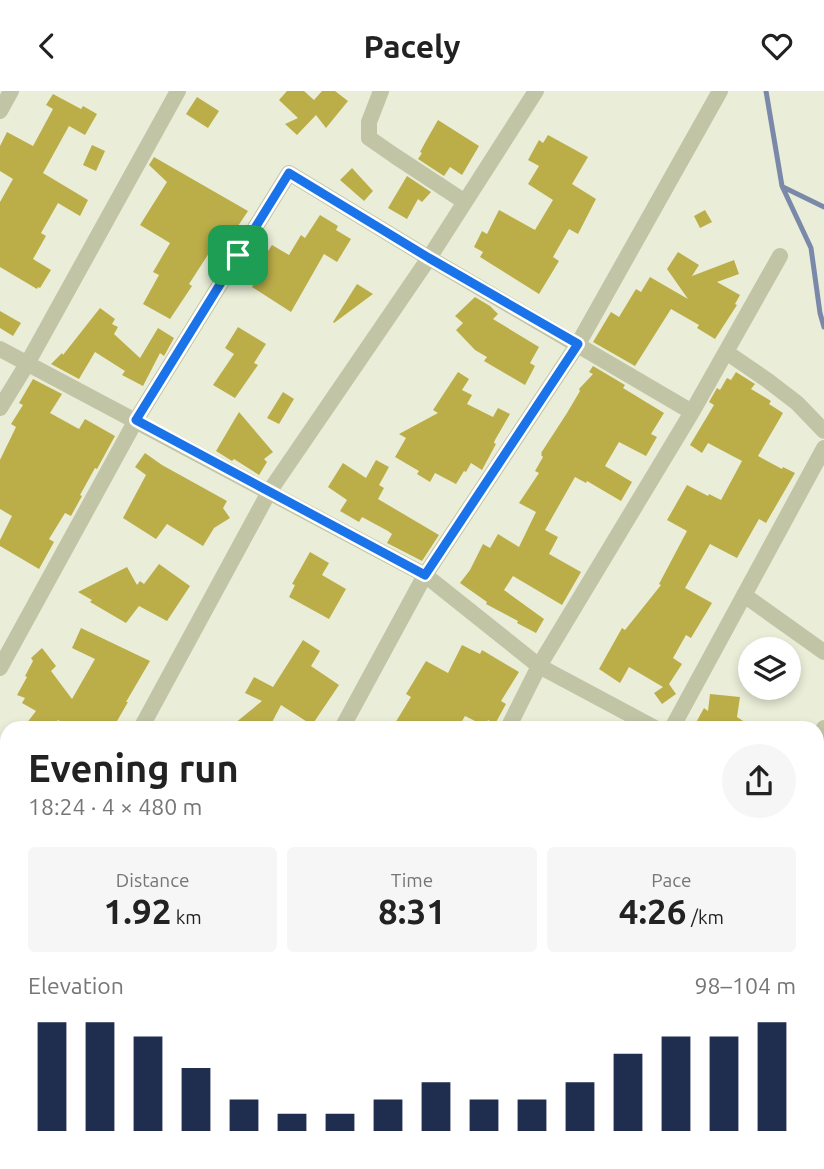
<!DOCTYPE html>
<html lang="en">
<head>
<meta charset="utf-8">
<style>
  :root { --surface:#fff; --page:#f6f6f6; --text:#222; --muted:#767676; --accent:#1f2d4f }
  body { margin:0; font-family:Ubuntu,sans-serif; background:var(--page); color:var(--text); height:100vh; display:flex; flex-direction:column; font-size:26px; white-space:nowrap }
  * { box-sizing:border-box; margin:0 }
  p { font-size:23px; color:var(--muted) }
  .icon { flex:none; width:38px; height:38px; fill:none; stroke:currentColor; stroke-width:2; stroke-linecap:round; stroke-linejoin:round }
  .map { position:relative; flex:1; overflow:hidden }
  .sheet { position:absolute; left:0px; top:630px; width:824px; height:448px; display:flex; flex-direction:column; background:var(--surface); border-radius:21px 21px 0 0; box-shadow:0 4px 10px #0003 }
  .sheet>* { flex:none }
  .tools { position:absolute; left:738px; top:546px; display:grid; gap:14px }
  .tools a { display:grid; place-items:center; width:63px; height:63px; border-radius:50%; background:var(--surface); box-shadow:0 4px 10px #0003; font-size:35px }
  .pin { position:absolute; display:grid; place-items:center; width:60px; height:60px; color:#fff; margin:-30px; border-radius:14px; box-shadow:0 4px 10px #0006 }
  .round { display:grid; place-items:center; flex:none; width:74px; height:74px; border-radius:37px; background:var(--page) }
  .head { display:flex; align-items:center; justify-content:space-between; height:119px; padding:0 28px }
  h1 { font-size:38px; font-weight:700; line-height:52px }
  .stats { display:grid; grid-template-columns:repeat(3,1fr); gap:10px; height:119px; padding:7px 28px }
  .stats div { display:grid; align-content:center; border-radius:7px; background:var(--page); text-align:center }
  .stats b { font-size:35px; font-weight:700 }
  .stats small { font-size:19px; font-weight:400 }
  .stats p { font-size:19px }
  .chart { height:196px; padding:14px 28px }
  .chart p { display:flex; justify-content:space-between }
  .chart svg { width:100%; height:126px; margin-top:7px; stroke:var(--accent); stroke-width:6 }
  header { display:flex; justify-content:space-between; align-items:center; height:91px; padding:0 28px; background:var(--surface); font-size:32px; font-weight:700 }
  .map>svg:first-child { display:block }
</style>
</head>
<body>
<header><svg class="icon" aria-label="back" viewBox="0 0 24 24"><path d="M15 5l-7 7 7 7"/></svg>Pacely<svg class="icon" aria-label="heart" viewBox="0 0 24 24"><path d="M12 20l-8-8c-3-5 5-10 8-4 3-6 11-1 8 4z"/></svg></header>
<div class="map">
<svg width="824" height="1078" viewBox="0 0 824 1078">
  <rect width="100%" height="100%" fill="#eaeed8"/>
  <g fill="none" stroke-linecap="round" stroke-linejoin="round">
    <!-- stream -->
    <path stroke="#7a89a9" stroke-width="5" d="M766,0L782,95L811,157L820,222L824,236
      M783,96L824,116"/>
  </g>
  <!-- building -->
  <path fill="#bbae49" d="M287,0H304L314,9L322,0H335L348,10L326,37L316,24L297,44L285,33L298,27L279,9Z
    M53,3L81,18L83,15L97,23L85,44L69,35L43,82L88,109L80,125L58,112L41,142L46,145L33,168L51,179L40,197L38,196L37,198L0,176V111L13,88L0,80V55L7,41L33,55L53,18L46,14Z
    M197,6L219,20L208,37L186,23Z
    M438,29L479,55L462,84L450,76L444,85L418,68L422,62L420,61L426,50Z
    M548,44L588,66L572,93L596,108L578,143L569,138L553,166L559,170L539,203L480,166L483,161L474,156L482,140L487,143L499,119L535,139L553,109L528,93L539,75L528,69L539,49L543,52Z
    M92,54L105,60L96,80L83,74Z
    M154,66L248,120L234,141L212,164L209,162L189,193L192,195L170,228L143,213L159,184L153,181L170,152L140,134L167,91L149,74Z
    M352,77L373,100L364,110L340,89Z
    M407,85L431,101L422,111L418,108L407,128L388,117Z
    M705,119L712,131L700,137L694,125Z
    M320,124L338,135L336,139L351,148L337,171L324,163L291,221L252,196L265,174L261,171L272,154L289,164L301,144L305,147Z
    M678,161L699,174L692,185L734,169L739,183L717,191L740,204L735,213L737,214L715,248L697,237L699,234L671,218L635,275L593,251L611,221L619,226L636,198L641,201L650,186L688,208L667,178Z
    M357,193L373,203L334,232L333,231Z
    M475,206L490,215L498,223L493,228L539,256L530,272L535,275L525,294L484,270L487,266L475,259L456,239L463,232L455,225Z
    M100,217L115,228L112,233L118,236L114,243L140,267L158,237L174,247L164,265L160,262L143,295L122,284L125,280L95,261L79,288L51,273L62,262L63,264Z
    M0,220L21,232L13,245L0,237Z
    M238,236L266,253L254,272L258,274L235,307L213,294L234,263L225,257Z
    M593,275L625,294L623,297L664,322L651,343L657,346L646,365L619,351L605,375L632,391L621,410L587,390L586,392L575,386L545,439L558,446L549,463L581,481L562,514L513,485L504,499L544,528L536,542L517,532L518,530L486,513L487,511L460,492L470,479L483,453L490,457L498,443L519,456L536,421L519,412L539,382L535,380L543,366L541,364L542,362H541L567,322L580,300L579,298L593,283L589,281Z
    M458,281L469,288L462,299L472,304L467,313L493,326L498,317L510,323L495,349L494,352L496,353L482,379L471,372L466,381L464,380L456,393L435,382L430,391L417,383L419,380L395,366L406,347L399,343L438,322L433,319Z
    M736,281L755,293L751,298L771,310L769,313L783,322L758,365L782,378L783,376L795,382L766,432L759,428L737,467L710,453L685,497L712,512L691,547L686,544L673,567L682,573L669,593L676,603L662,613L654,602L663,596L629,576L620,592L599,578L622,537L625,539L661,494L659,493L687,440L667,429L687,394L708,405L709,403L721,409L742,370L708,352L702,362L690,354L714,314L709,311L717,297L720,299L727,287L731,289Z
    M33,288L62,303L50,322L79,338L85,328L115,345L97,378L95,377L80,404L82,405L71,425L65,422L49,448L54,451L39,478L0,455V449L12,425L0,418V369L16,336L11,333L23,314L19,312Z
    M283,301L294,308L279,333L267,327Z
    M239,321L273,361L264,368L267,371L259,384L234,368L232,370L216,360Z
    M145,362L162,374L227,410L223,417L230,427L214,437L203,455L167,433L156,448L123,427L146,384L135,376Z
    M376,369L389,376L379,394L384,397L378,408L439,444L422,470L387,452L392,443L388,440L362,426L359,431L340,420L347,409L328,396L343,372L366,387Z
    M310,461L329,472L322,484L346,498L329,528L289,506L295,494L292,493Z
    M159,473L190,495L167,530L139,515L126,532L90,511L92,509L78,501L127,476L137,494L140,490L144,493Z
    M81,537L150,570L126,611H128L113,637H107L94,630L90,637H71L58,629L53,637H23L36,620L22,612L25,607L17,604L27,586L25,585L33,570L31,567L42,557L56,575L51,580L72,608L95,568L72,557Z
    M303,549L320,560L311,575L339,594L312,634L281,614L269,637H229L262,610L245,602L254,586L273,596Z
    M462,554L480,563L482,559L519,581L501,610L506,613L495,633L488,629L485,635L465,625L458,637H392L411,606L406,603L426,570L448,582Z
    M710,603L740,606L737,626L754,637H693L704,617L708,620Z"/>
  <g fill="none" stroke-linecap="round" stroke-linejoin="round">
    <!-- street -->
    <path stroke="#c2c5a5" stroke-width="16" d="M381,0L369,31V47L395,65L465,111
      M0,20L11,0
      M0,258L425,484L539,575L655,637
      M726,261L767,289L797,312L824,340
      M0,317L27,273L178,0
      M744,504L824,561
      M0,577L136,329L289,82L429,167L692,321
      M141,637L269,401L429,167L536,0
      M342,637L425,484L578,253L720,0
      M508,637L539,575L692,321L780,165
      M672,637L824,357
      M817,653L824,637
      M817,735L824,740
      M0,766L7,770
      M0,901L7,888
      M817,959L824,948
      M817,1061L824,1064
      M525,1071L538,1078
      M157,1078L162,1071
      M589,1078L593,1071
      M743,1078L747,1071"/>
  </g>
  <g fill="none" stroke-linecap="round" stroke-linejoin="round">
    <!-- route casing -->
    <g stroke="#fff" stroke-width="14">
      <path id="route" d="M289,82L429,167L578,253L425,484L136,329Z"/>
    </g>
    <!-- route -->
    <use href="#route" stroke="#1a73e8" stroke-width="9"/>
  </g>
</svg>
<div class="tools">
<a><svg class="icon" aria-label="layers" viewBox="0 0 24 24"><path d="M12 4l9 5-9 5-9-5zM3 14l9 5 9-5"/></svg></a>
</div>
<div class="pin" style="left:238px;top:164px;background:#1e9e55"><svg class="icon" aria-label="arrive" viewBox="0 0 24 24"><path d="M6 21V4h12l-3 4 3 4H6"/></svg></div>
<section class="sheet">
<div class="head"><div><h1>Evening run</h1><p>18:24 · 4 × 480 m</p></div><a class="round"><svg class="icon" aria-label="share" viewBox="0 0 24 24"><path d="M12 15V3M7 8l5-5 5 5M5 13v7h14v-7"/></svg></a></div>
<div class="stats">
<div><p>Distance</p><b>1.92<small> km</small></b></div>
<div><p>Time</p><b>8:31</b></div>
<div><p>Pace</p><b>4:26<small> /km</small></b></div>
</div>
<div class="chart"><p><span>Elevation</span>98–104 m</p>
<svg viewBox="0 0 160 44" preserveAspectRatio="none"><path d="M5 44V6M15 44V6M25 44V11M35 44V22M45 44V33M55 44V38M65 44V38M75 44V33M85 44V27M95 44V33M105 44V33M115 44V27M125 44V17M135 44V11M145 44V11M155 44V6"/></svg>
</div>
</section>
</div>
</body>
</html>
